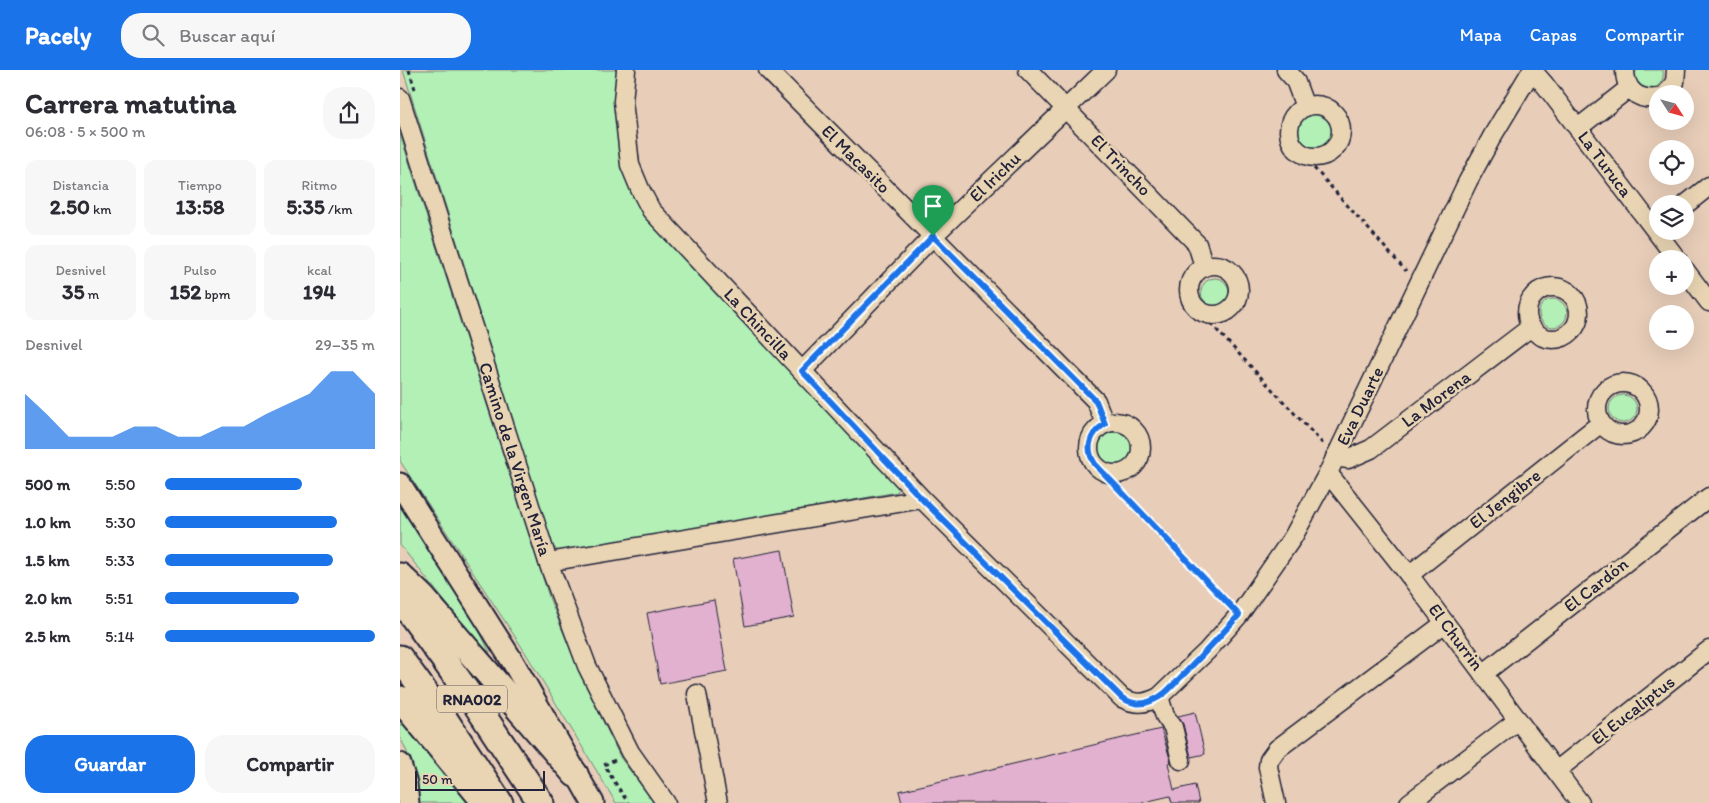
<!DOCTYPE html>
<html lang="es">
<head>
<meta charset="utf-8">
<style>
  :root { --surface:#fff; --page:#f7f7f7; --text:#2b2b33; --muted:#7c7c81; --accent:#1a73e8 }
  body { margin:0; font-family:Itim,sans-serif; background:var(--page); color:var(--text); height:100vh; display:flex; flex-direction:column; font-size:19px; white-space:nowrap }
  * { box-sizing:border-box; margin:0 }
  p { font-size:16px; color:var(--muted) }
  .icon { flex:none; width:28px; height:28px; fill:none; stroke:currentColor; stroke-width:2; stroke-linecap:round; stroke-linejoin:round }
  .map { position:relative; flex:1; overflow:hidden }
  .sheet { display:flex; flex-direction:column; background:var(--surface); width:400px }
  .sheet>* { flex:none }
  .needle { width:32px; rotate:126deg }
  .controls { position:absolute; left:1249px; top:15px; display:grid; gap:10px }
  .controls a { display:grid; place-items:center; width:45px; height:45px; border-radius:50%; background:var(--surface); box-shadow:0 5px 20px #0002; font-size:25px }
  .scale { position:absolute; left:15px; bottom:12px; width:130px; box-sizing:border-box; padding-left:5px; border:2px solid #22223b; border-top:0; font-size:14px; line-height:18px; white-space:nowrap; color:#22223b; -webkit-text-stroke:4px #e9d5b3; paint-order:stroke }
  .pin { position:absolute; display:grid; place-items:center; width:42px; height:42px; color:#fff; margin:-51px -21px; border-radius:50% 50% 50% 0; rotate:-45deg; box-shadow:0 0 5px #0007 }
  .pin .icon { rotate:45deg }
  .round { display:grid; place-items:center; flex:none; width:52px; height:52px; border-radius:20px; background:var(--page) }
  .summary { display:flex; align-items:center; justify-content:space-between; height:85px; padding:0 25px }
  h1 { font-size:28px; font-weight:700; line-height:38px }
  .figures { display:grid; grid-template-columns:repeat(3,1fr); gap:8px; height:85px; padding:5px 25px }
  .figures div { display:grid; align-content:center; border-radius:12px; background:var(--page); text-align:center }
  .figures b { font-size:21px; font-weight:700 }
  .figures small { font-size:14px; font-weight:400 }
  .figures p { font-size:14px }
  .chart { height:140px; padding:10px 25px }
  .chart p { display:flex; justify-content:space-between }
  .chart svg { width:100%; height:90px; margin-top:5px; fill:var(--accent); opacity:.7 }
  .action { display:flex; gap:10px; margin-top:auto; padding:10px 25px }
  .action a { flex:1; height:58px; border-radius:20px; background:var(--accent); color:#fff; font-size:20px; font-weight:700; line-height:58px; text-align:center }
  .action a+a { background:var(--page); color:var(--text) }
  ul { padding:0 25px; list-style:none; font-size:16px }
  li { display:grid; grid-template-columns:80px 60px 1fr; align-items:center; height:38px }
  li i { height:12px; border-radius:6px; background:var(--accent) }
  header { display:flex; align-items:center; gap:30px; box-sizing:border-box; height:70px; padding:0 25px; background:var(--accent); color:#fff }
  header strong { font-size:24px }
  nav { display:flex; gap:28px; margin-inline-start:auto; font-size:18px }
  .search { width:350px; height:45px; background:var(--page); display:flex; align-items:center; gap:12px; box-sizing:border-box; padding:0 18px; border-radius:20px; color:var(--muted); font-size:19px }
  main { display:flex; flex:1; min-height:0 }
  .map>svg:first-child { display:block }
</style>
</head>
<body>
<header>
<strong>Pacely</strong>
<div class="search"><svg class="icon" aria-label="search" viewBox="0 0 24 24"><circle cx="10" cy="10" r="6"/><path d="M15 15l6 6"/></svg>Buscar aquí</div>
<nav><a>Mapa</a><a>Capas</a><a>Compartir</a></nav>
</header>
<main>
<section class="sheet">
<div class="summary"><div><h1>Carrera matutina</h1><p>06:08 · 5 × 500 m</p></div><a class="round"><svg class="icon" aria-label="share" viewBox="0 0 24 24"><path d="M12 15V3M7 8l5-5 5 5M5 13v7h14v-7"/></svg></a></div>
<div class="figures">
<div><p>Distancia</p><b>2.50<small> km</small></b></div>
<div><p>Tiempo</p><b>13:58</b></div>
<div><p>Ritmo</p><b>5:35<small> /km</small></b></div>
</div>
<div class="figures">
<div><p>Desnivel</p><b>35<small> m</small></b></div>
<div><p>Pulso</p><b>152<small> bpm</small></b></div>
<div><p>kcal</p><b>194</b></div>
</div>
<div class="chart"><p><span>Desnivel</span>29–35 m</p>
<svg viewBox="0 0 160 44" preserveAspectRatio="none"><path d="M0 44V17L10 27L20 38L30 38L40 38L50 33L60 33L70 38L80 38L90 33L100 33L110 27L120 22L130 17L140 6L150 6L160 17V44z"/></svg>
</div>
<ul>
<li><b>500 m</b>5:50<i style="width:65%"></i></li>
<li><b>1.0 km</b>5:30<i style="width:82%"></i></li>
<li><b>1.5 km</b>5:33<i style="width:80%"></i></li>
<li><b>2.0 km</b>5:51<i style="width:64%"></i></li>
<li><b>2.5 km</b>5:14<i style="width:100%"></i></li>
</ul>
<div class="action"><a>Guardar</a><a>Compartir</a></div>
</section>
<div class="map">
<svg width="1309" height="733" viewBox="0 0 1309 733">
  <rect width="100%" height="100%" fill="#e8ceb9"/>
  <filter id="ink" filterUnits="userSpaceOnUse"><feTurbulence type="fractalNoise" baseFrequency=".02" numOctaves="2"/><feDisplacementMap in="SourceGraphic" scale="10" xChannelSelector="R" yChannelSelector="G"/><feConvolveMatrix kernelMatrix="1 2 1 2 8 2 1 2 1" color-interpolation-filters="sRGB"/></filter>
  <g filter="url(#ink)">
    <!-- green -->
    <path fill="#b2f0b6" stroke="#6a8978" d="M3,0H219L214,32L221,98L244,145L496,412L499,418L497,422L160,483L152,475Z
      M1236,0H1263C1267,25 1231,24 1236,0Z
      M898 61a17 17 0 1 1 34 0a17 17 0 1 1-34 0Z
      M0,64L150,530L178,598L220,687L254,733H216L125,582L0,391Z
      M801 222a14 14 0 1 1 28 0a14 14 0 1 1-28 0Z
      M1139 243a14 14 0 1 1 28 0a14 14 0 1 1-28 0Z
      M1209 339a14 14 0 1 1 28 0a14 14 0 1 1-28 0Z
      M698 379a17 17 0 1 1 34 0a17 17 0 1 1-34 0Z
      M0,434L78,558L90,583L70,563L0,475Z
      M0,650H1L68,733H17V720L7,682L0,667Z"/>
    <!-- building -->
    <path fill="#e2b1d0" stroke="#22223b" d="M382,480L394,547L345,556L333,489Z
      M314,530L327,601L260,614L247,543Z
      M795,642L805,684L791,687L783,654L778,646Z
      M761,659L771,692L768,693L774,720L795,715L799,733H772L770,726L740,733H502L499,721Z"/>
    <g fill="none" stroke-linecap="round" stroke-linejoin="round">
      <!-- minor casing -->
      <g stroke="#22223b" stroke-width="21">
        <g id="minor">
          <path d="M226,0L223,31L230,95L240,119L251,140L522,429L722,628C736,635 745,634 759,627L807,581L839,545L893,467L928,403L1068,111L1093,65L1132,0"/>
          <path d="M368,0L696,331L705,354"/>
          <path d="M628,0L797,174L804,196"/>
          <path d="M886,0L895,10L905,37"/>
          <path d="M1132,0L1145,15L1277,189"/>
          <path d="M1225,0C1225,20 1238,31 1258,28"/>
          <path d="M1266,24L1275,12L1276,0"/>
          <path id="s1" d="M0,28L148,492L187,596L230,682L266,733"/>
          <circle cx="915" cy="61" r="26"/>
          <path d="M1178,58L1229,18"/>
          <path d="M1285,135L1309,116"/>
          <circle cx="814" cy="220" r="25"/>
          <path d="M1285,200L1309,232"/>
          <circle cx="1153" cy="243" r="26"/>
          <path d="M402,301L533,166L706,0"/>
          <circle cx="1223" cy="339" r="26"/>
          <circle cx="715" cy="378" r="26"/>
          <path d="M935,387L948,389L971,379L1131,257"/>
          <path d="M928,403L1009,505L1180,733"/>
          <path d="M148,492L522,429"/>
          <path d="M1009,505L1201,353"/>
          <path d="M1083,604L1309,427"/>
          <path d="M297,624L318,733"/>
          <path d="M759,627L765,646L773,657L781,690"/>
          <path d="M1156,701L1309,580"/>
          <path d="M876,733L868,697L869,690L877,679L1045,553"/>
          <path d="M1009,733L1118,650"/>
        </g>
      </g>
      <!-- major casing -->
      <g stroke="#22223b" stroke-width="25">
        <path id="major" d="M0,414L113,592L193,733
          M0,694L6,714L8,733"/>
      </g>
      <!-- highway casing -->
      <g stroke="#22223b" stroke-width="29">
        <path id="highway" d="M0,506L22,527L175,704
          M0,529L73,630L141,733
          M0,588L46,651L100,733
          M0,629L80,726"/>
      </g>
      <!-- path -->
      <path stroke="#22223b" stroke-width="3" stroke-dasharray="4 4" stroke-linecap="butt" d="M9,0L15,19
        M898,80L1006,201
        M800,242L924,375
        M701,400L828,533
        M215,690L204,695L228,733"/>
      <!-- minor -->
      <use href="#minor" stroke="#e9d5b3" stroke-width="18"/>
      <!-- major -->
      <use href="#major" stroke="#e9d5b3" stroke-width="21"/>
      <!-- highway -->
      <use href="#highway" stroke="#e9d5b3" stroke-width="25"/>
    </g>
  </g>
  <g fill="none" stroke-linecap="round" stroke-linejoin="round" filter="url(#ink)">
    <!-- route casing -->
    <g stroke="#fff" stroke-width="10">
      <path id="route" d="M533,166L696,331L705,354C689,364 685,379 695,394L839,545C820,566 801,587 781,607C772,616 763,627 751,631C740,636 731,633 722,628L522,429L402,301Z"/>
    </g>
    <!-- route -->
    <use href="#route" stroke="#1a73e8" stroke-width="6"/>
  </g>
  <g text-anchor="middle" stroke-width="5" stroke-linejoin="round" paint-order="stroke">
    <!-- shield labels -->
    <rect fill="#e9d5b3" stroke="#5e585f" stroke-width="1" x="37" y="615.5" width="70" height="27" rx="4"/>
    <g font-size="16" font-weight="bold" fill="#22223b">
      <text x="72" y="635">RNA002</text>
    </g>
    <!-- street labels -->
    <g font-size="18" fill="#22223b" stroke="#e9d5b3">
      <text transform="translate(456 89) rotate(45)" y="6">El Macasito</text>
      <text transform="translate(1205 94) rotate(53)" y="6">La Turuca</text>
      <text transform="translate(721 95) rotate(46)" y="6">El Trincho</text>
      <text transform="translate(595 107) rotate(-44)" y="6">El Irichu</text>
      <text transform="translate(358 254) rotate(47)" y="6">La Chincilla</text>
      <text transform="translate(1036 329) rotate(-37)" y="6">La Morena</text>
      <text transform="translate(960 336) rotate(-64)" y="6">Eva Duarte</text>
      <text dy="6" stroke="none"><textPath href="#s1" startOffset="379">Camino de la Virgen María</textPath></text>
      <text transform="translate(1105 429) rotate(-38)" y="6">El Jengibre</text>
      <text transform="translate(1196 515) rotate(-38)" y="6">El Cardón</text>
      <text transform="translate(1056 567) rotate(53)" y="6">El Churrin</text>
      <text transform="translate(1233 640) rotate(-38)" y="6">El Eucaliptus</text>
    </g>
  </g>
</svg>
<div class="controls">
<a><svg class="needle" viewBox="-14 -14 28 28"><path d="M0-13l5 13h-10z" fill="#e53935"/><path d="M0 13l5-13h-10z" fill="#7c7c81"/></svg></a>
<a><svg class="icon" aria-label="locate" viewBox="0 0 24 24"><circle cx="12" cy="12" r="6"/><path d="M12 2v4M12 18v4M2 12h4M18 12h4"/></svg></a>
<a><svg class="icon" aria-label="layers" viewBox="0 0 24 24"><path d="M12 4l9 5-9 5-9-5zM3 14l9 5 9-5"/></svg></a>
<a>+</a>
<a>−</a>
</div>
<div class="scale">50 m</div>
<div class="pin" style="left:533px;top:166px;background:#1e9e55"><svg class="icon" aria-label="arrive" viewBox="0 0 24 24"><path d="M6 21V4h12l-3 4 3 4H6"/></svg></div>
</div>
</main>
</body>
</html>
